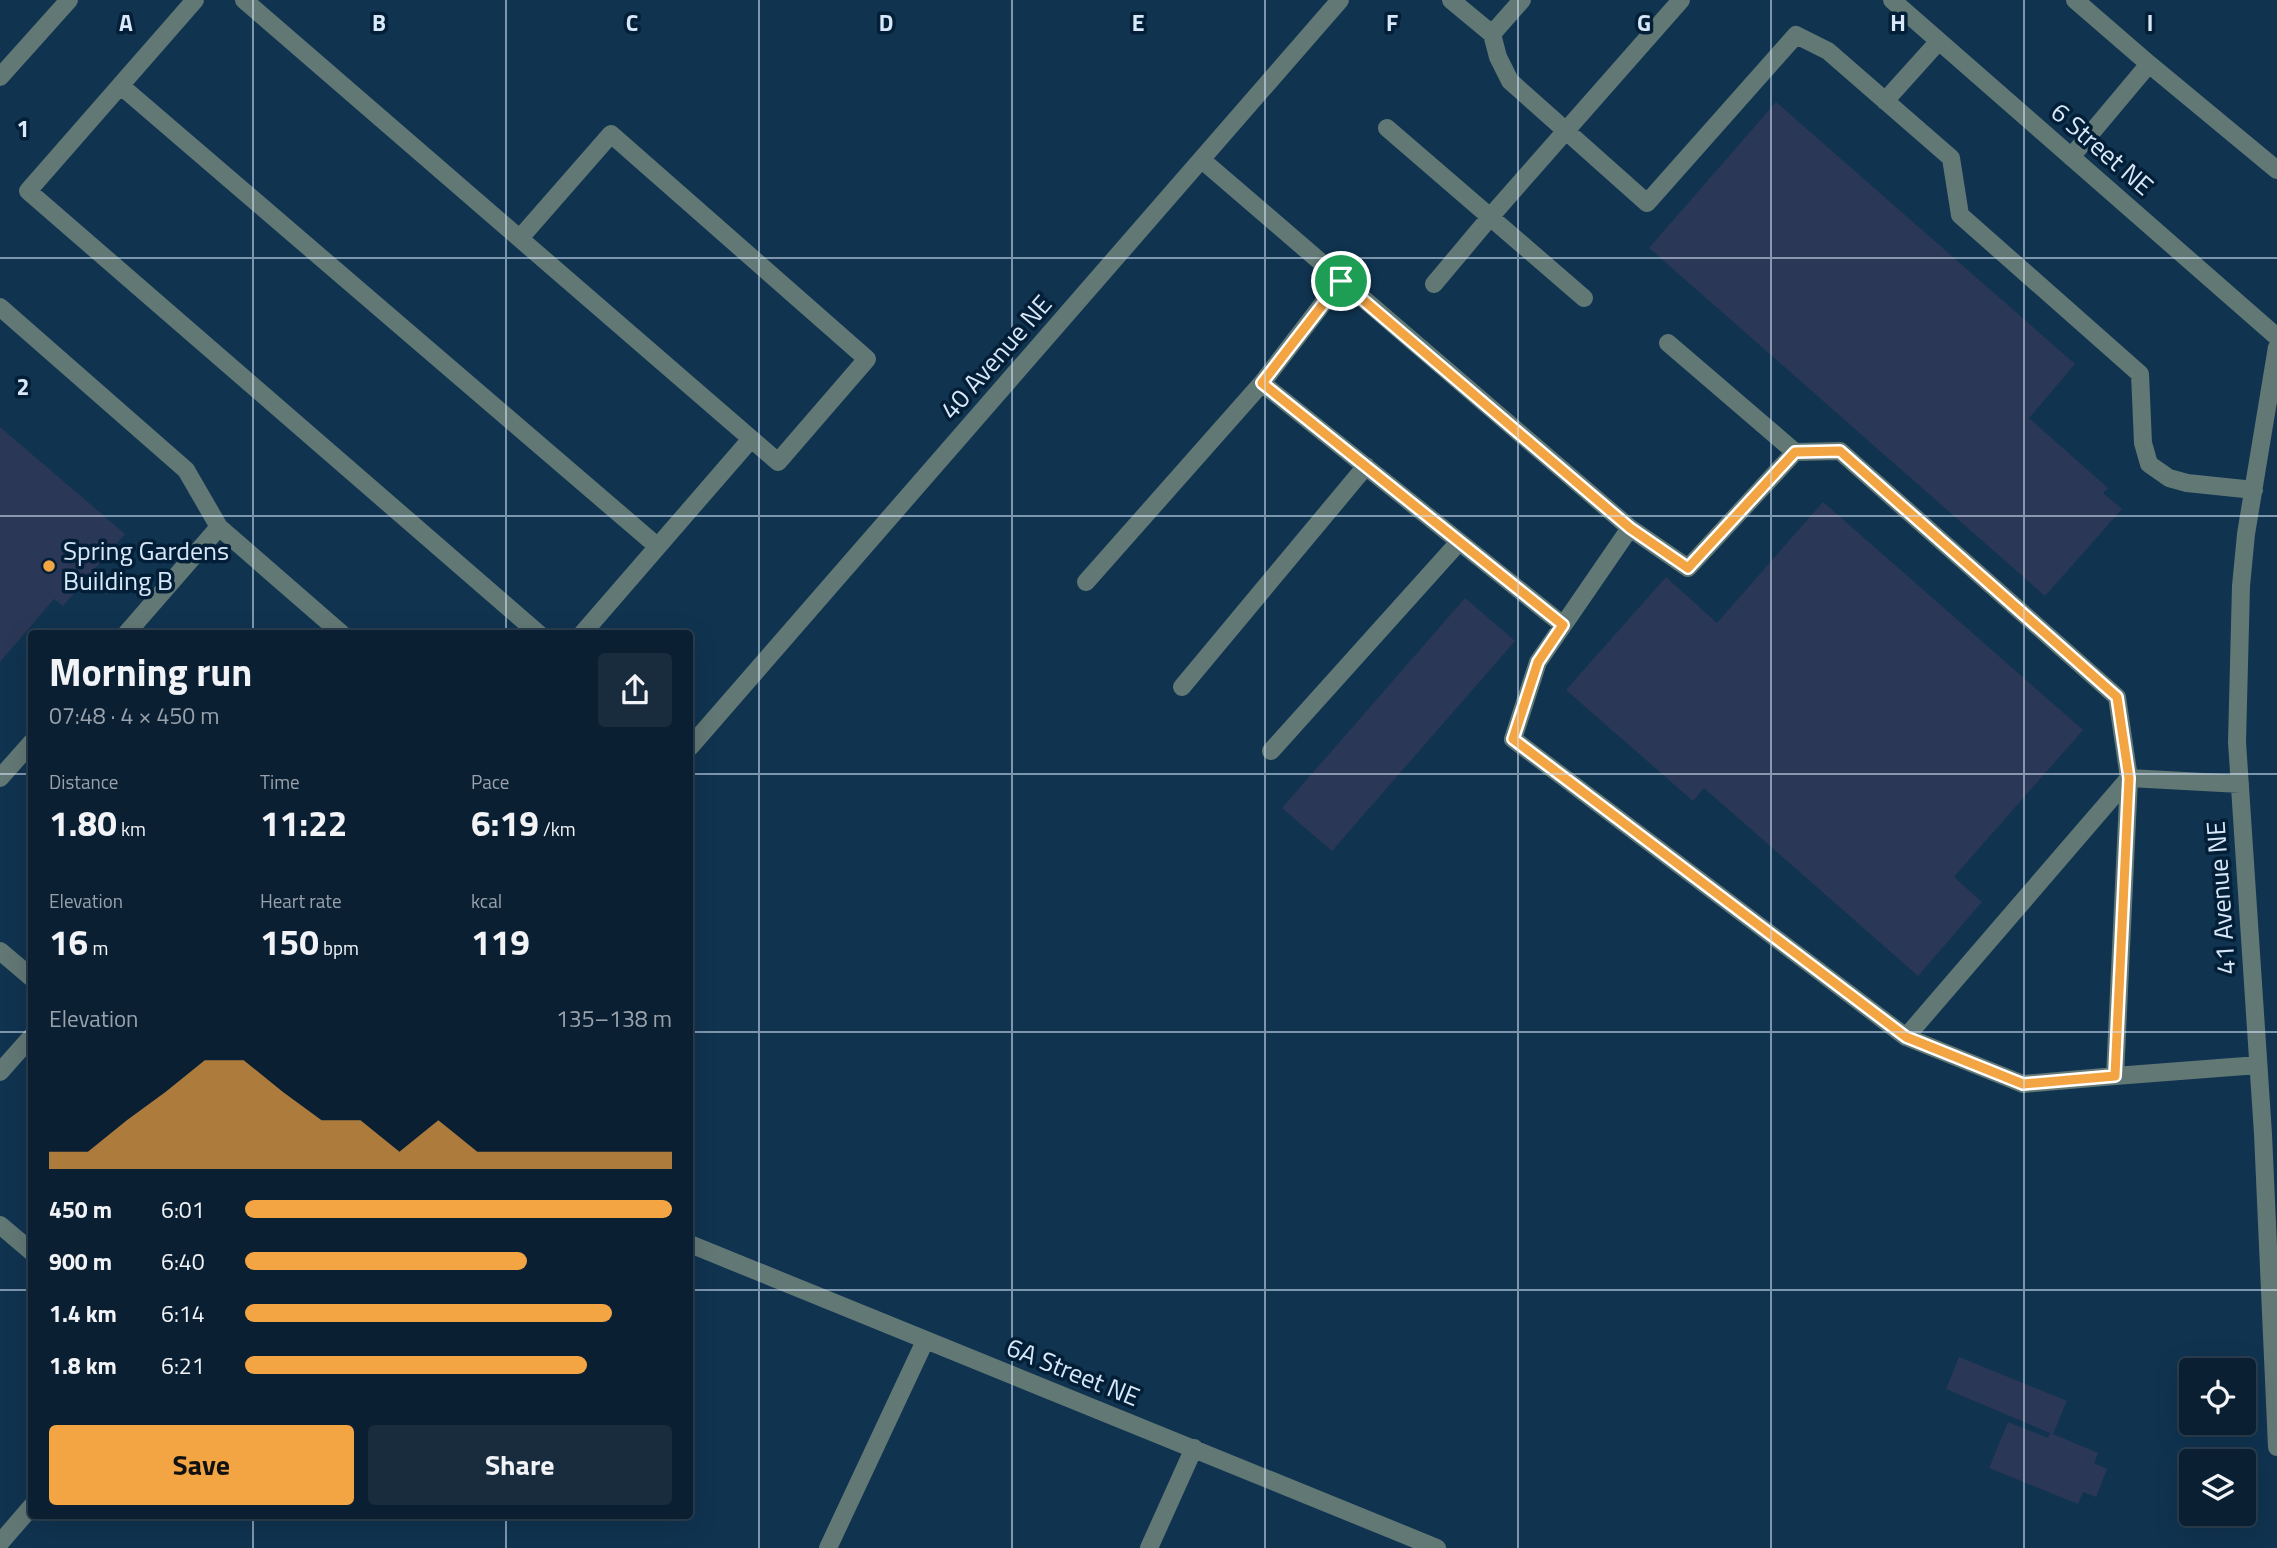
<!DOCTYPE html>
<html lang="en">
<head>
<meta charset="utf-8">
<style>
  :root { --surface:#0a1f32; --page:#182c3e; --text:#f1f3f6; --muted:#99a2ac; --line:#2a3d4d; --accent:#f3a443 }
  body { margin:0; font-family:"Titillium Web",sans-serif; background:var(--page); color:var(--text); height:100vh; display:flex; flex-direction:column; font-size:26px; white-space:nowrap }
  * { box-sizing:border-box; margin:0 }
  p { font-size:23px; color:var(--muted) }
  .icon { flex:none; width:38px; height:38px; fill:none; stroke:currentColor; stroke-width:2; stroke-linecap:round; stroke-linejoin:round }
  .map { position:relative; flex:1; overflow:hidden }
  .sheet { position:absolute; left:28px; top:630px; width:665px; height:889px; display:flex; flex-direction:column; background:var(--surface); border-radius:7px; box-shadow:0 7px 28px #0002,0 0 0 2px var(--line) }
  .sheet>* { flex:none }
  .tools { position:absolute; left:2179px; top:1358px; display:grid; gap:14px }
  .tools a { display:grid; place-items:center; width:77px; height:77px; border-radius:7px; background:var(--surface); box-shadow:0 7px 28px #0002,0 0 0 2px var(--line); font-size:35px }
  .pin { position:absolute; display:grid; place-items:center; width:60px; height:60px; color:#fff; margin:-30px; border:4px solid #fff; border-radius:50%; box-shadow:0 2px 7px #0007 }
  .round { display:grid; place-items:center; flex:none; width:74px; height:74px; border-radius:7px; background:var(--page) }
  .summary { display:flex; align-items:center; justify-content:space-between; height:119px; padding:0 21px }
  h1 { font-size:38px; font-weight:700; line-height:52px }
  .figures { display:grid; grid-template-columns:repeat(3,1fr); gap:10px; height:119px; padding:7px 21px }
  .figures div { display:grid; align-content:center }
  .figures b { font-size:35px; font-weight:700 }
  .figures small { font-size:19px; font-weight:400 }
  .figures p { font-size:19px }
  .chart { height:196px; padding:14px 21px }
  .chart p { display:flex; justify-content:space-between }
  .chart svg { width:100%; height:126px; margin-top:7px; fill:var(--accent); opacity:.7 }
  .primary-button { display:flex; gap:14px; margin-top:auto; padding:14px 21px }
  .primary-button a { flex:1; height:80px; border-radius:7px; background:var(--accent); color:#111; font-size:28px; font-weight:700; line-height:80px; text-align:center }
  .primary-button a+a { background:var(--page); color:var(--text) }
  ul { padding:0 21px; list-style:none; font-size:23px }
  li { display:grid; grid-template-columns:112px 84px 1fr; align-items:center; height:52px }
  li i { height:18px; border-radius:9px; background:var(--accent) }
  .map>svg:first-child { display:block }
</style>
</head>
<body>
<div class="map">
<svg width="2277" height="1548" viewBox="0 0 2277 1548">
  <rect width="100%" height="100%" fill="#0d2942"/>
  <!-- built -->
  <path fill="#103350" fill-rule="evenodd" d="M0,0H2277V1548H0ZM32,634H690V1516H32ZM2191,1370H2244V1423H2191ZM2191,1461H2244V1514H2191Z"/>
  <!-- building -->
  <path fill="#2b3756" d="M1776,102L2075,364L2029,418L2108,488L2103,493L2122,509L2045,596L1649,248Z
    M0,427L125,534L63,606L54,599L0,662Z
    M1823,502L2083,730L1954,877L1982,902L1918,976L1704,788L1693,801L1566,690L1666,577L1717,623Z
    M1465,598L1515,641L1332,851L1282,808Z
    M1959,1357L2067,1401L2053,1434L2098,1453L2094,1463L2107,1469L2096,1497L2083,1492L2078,1504L1989,1468L2008,1422L2048,1438L2050,1433L1946,1389Z"/>
  <g fill="none" stroke-linecap="round" stroke-linejoin="round">
    <!-- minor -->
    <path stroke="#627875" stroke-width="18" d="M195,0L28,191L539,634
      M244,0L778,462L867,359L611,134L520,238
      M1451,0L1492,34L1522,0
      M1892,0L2277,337
      M2075,0L2149,64
      M1492,34L1498,57L1510,81L1647,203L1796,35L1828,51L1951,158L1960,215L2140,374L2143,443L2149,464L2169,478L2187,483L2254,490
      M0,77L69,0
      M121,86L657,546
      M1885,101L1939,41
      M1387,128L1584,298
      M2071,157L2149,64L2277,170
      M1202,160L1630,528
      M1341,280L1262,383L1563,625
      M1434,284L1491,216L1681,0
      M0,307L186,470L219,527L342,634
      M1668,343L1795,452
      M2277,347L2246,534L2241,586L2237,742L2263,1134L2277,1447
      M1086,582L1262,383
      M126,634L219,527
      M582,634L751,439
      M1182,687L1366,466
      M690,747L1340,0
      M1271,751L1459,542
      M0,778L32,742
      M2240,784L2129,778L2115,1076L2258,1065
      M0,951L32,978
      M1906,1037L1513,739L1538,662L1630,528L1688,568L1795,452L1840,451L2117,697L2129,778L1906,1037L2023,1084L2115,1076
      M0,1072L32,1036
      M0,1225L32,1252
      M690,1244L1437,1548
      M0,1543L32,1506
      M828,1548L925,1341
      M1149,1548L1194,1448"/>
  </g>
  <g fill="none" stroke-linecap="round" stroke-linejoin="round">
    <!-- route casing -->
    <g stroke="#fff" stroke-width="14">
      <path id="route" d="M1341,281L1630,528L1688,568L1795,452L1840,451L2117,697L2129,778L2115,1076L2023,1084L1906,1037L1513,739L1538,662L1563,625L1262,383Z"/>
    </g>
    <!-- route -->
    <use href="#route" stroke="#f3a443" stroke-width="9"/>
  </g>
  <!-- grid -->
  <path fill="none" stroke="#d8e8f9" stroke-width="2" stroke-opacity="0.55" d="M253,0V634M506,0V634M759,0V1548M1012,0V1548M1265,0V1548M1518,0V1548M1771,0V1548M2024,0V1548M0,258H2277M0,516H2277M0,774H32M690,774H2277M0,1032H32M690,1032H2277M0,1290H32M690,1290H2277M253,1516V1548M506,1516V1548"/>
  <!-- markers -->
  <circle fill="#f3a443" stroke="#031f37" stroke-width="2.5" cx="49" cy="566" r="7"/>
  <g text-anchor="middle" stroke-width="7" stroke-linejoin="round" paint-order="stroke">
    <!-- street labels -->
    <g font-size="26" fill="#d8e8f9" stroke="#031f37">
      <text transform="translate(2102 149) rotate(41)" y="9">6 Street NE</text>
      <text transform="translate(996 357) rotate(-49)" y="9">40 Avenue NE</text>
      <text transform="translate(2221 898) rotate(-94)" y="9">41 Avenue NE</text>
      <text transform="translate(1073 1372) rotate(22)" y="9">6A Street NE</text>
    </g>
    <!-- poi labels -->
    <g font-size="26" fill="#d8e8f9" stroke="#031f37" text-anchor="start">
      <text x="63" y="560">Spring Gardens<tspan x="63" dy="30">Building B</tspan></text>
    </g>
  </g>
  <g font-size="23" text-anchor="middle" font-weight="bold" fill="#d8e8f9" stroke="#031f37" stroke-width="7" stroke-linejoin="round" paint-order="stroke">
    <text x="126" y="31">A</text>
    <text x="379" y="31">B</text>
    <text x="632" y="31">C</text>
    <text x="886" y="31">D</text>
    <text x="1138" y="31">E</text>
    <text x="1392" y="31">F</text>
    <text x="1644" y="31">G</text>
    <text x="1898" y="31">H</text>
    <text x="2150" y="31">I</text>
    <text x="23" y="137">1</text>
    <text x="23" y="395">2</text>
  </g>
</svg>
<div class="tools">
<a><svg class="icon" aria-label="locate" viewBox="0 0 24 24"><circle cx="12" cy="12" r="6"/><path d="M12 2v4M12 18v4M2 12h4M18 12h4"/></svg></a>
<a><svg class="icon" aria-label="layers" viewBox="0 0 24 24"><path d="M12 4l9 5-9 5-9-5zM3 14l9 5 9-5"/></svg></a>
</div>
<div class="pin" style="left:1341px;top:281px;background:#1e9e55"><svg class="icon" aria-label="arrive" viewBox="0 0 24 24"><path d="M6 21V4h12l-3 4 3 4H6"/></svg></div>
<section class="sheet">
<div class="summary"><div><h1>Morning run</h1><p>07:48 · 4 × 450 m</p></div><a class="round"><svg class="icon" aria-label="share" viewBox="0 0 24 24"><path d="M12 15V3M7 8l5-5 5 5M5 13v7h14v-7"/></svg></a></div>
<div class="figures">
<div><p>Distance</p><b>1.80<small> km</small></b></div>
<div><p>Time</p><b>11:22</b></div>
<div><p>Pace</p><b>6:19<small> /km</small></b></div>
</div>
<div class="figures">
<div><p>Elevation</p><b>16<small> m</small></b></div>
<div><p>Heart rate</p><b>150<small> bpm</small></b></div>
<div><p>kcal</p><b>119</b></div>
</div>
<div class="chart"><p><span>Elevation</span>135–138 m</p>
<svg viewBox="0 0 160 44" preserveAspectRatio="none"><path d="M0 44V38L10 38L20 27L30 17L40 6L50 6L60 17L70 27L80 27L90 38L100 27L110 38L120 38L130 38L140 38L150 38L160 38V44z"/></svg>
</div>
<ul>
<li><b>450 m</b>6:01<i style="width:100%"></i></li>
<li><b>900 m</b>6:40<i style="width:66%"></i></li>
<li><b>1.4 km</b>6:14<i style="width:86%"></i></li>
<li><b>1.8 km</b>6:21<i style="width:80%"></i></li>
</ul>
<div class="primary-button"><a>Save</a><a>Share</a></div>
</section>
</div>
</body>
</html>
